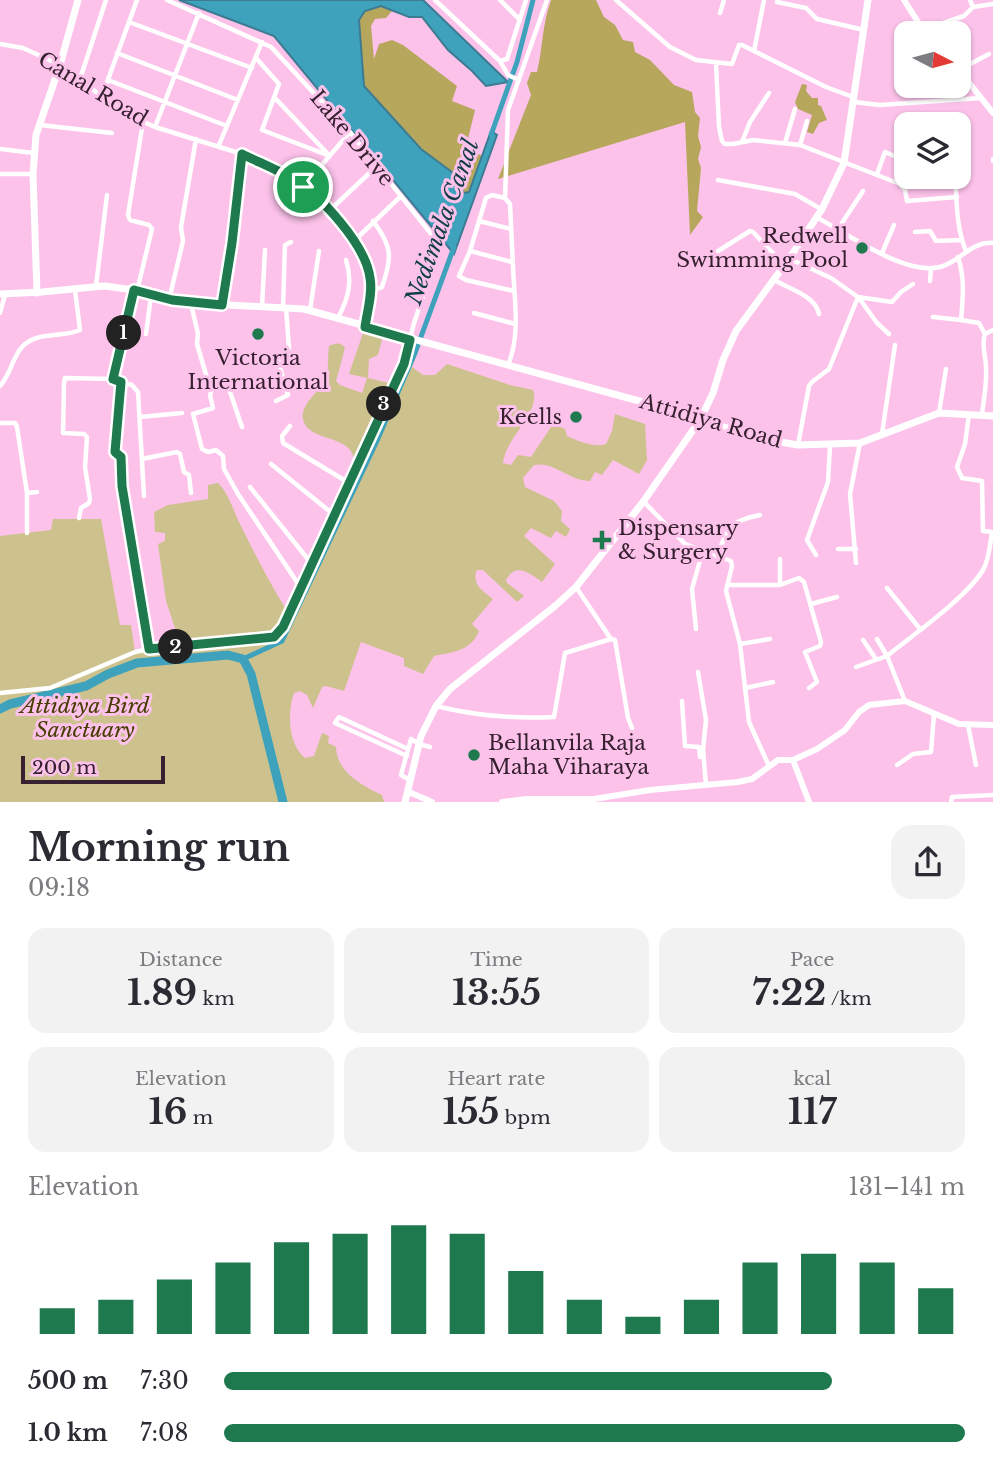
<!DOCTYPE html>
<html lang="en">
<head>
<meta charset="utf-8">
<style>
  :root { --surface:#fff; --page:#f2f2f3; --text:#2b2b33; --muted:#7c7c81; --accent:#1e794f }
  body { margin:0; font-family:"Libre Baskerville",serif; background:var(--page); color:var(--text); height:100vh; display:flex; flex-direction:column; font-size:26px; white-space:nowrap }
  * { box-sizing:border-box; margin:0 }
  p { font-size:23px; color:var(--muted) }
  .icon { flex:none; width:38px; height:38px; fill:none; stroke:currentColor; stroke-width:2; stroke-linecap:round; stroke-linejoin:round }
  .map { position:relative; height:802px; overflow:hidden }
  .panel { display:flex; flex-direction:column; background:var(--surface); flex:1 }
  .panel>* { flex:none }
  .needle { width:46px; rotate:96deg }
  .buttons { position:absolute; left:894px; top:21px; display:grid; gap:14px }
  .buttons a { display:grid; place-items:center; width:77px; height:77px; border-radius:14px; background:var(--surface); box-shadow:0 2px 5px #0004; font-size:35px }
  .scale { position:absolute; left:21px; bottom:18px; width:144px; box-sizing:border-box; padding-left:7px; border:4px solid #372131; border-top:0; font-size:19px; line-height:24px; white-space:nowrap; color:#372131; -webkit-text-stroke:5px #fcc2ea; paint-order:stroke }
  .pin { position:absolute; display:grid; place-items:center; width:60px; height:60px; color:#fff; margin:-30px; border:4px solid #fff; border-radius:50%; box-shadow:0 2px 7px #0007 }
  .km { position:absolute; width:35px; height:35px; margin:-18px; border-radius:50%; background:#222; color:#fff; font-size:19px; line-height:35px; text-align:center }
  .round { display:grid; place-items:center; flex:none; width:74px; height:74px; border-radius:21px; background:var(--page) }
  .headline { display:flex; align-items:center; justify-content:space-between; height:119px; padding:0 28px }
  h1 { font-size:38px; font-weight:700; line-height:52px }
  .stats { display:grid; grid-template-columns:repeat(3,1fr); gap:10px; height:119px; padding:7px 28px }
  .stats div { display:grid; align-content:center; border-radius:18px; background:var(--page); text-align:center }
  .stats b { font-size:35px; font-weight:700 }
  .stats small { font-size:19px; font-weight:400 }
  .stats p { font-size:19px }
  .chart { height:196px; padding:14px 28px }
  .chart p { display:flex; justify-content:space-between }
  .chart svg { width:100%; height:126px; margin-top:7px; stroke:var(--accent); stroke-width:6 }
  ul { padding:0 28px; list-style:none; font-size:23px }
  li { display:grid; grid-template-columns:112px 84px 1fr; align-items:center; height:52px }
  li i { height:18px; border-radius:9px; background:var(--accent) }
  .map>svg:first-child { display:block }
</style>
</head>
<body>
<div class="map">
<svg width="993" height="802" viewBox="0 0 993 802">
  <rect width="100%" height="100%" fill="#fcc2ea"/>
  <!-- green -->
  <path fill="#cdc28d" d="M365,327L384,332L378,355L369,359L368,378L393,384L402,367L410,339L421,343L412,367L423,375H435L447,364L510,385L533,390C541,413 505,438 503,463L511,465L518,455L531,457L553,424L565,429L567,436C578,441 594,448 606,444L612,431L615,414L645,424L647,460L639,474L613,460L602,475L595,472L590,481C569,481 554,461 534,465L523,478L525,487L554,501L562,511L561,521L570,529L566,537L556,531L551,538L531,528L524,536L555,564L542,582C529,573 516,562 506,580L507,583L524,596L517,602L483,570H477C471,584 483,591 493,599L472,624L479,631C471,651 453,652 434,656L423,674L404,666V658L361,642L344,691L326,686L322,687L313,708L307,695L300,691L294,693C287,713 288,744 305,758L314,756L322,733L329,736L328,743L336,747C337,772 361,785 382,795L384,802H0V536L51,530L53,519H101L120,625H131L135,652L181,646L166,601L158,544L165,541V533L155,532L154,512L168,505L208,499V485L218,483C230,495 233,511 241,526C256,556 271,586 289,614L356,466C354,460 353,451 347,447C335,436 307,438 303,419C300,404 321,390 327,378C328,374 328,353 329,346C336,343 340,342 345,348L336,381L340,385L362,393L367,378L349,374Z"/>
  <!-- forest -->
  <path fill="#b6a75c" d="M551,0H596L604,17L615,25L623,40L633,42L635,52L650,60L674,85L692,92L695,112L700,118L698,136L701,147L698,159L701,168L697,211L703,217L690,235L685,122L498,179L531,95L527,83L531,72H537C543,47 542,25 551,0Z
    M382,6L392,11L386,18L375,19L371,26L374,59L379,44L392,40L403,45L457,86L452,101L475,110L466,147L482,156L469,192L463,193L460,178L421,149L363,86L359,20L365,11Z
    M802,84L807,85L806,91L812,98H818V105L821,106L827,120L819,123L813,134L807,132L812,115L798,109L795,102Z"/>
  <!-- water -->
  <path fill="#3fa2bc" stroke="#3d7b92" stroke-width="2" d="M179,0H423L508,82L486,86L472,71L448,50L422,17H409L381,6L365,11L359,20L364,86L421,149L460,178L463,193L469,192L491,131L497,135L454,254L274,36Z"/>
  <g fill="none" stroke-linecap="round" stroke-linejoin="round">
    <!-- canal -->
    <path stroke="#3fa2bc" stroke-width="5" d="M491,135L517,62L533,0
      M243,659L282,641L376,443L415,353L454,247"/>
    <!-- river -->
    <path stroke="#3fa2bc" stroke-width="9" d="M0,709L10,704L86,686L108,674L137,663L228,655L243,659L251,674L283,802"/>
    <!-- street -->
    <path stroke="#fff" stroke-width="4.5" d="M435,0L500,61L508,75L519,80
      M500,0L520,20
      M616,0L670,47L696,60L732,64L739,45H742L826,87L853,97
      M970,0L973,7
      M777,2L806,8L817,19L864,30
      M720,13L724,0
      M129,22L252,68
      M923,30L964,16L973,7L993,4
      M0,44L23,48L60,65L124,113L155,127L242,154L294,179L330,210L348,230L365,258L371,282L366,326
      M754,51L764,0
      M117,53L238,100
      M256,58L279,84L262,130L330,156
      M500,61L507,59L526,0
      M716,64L719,127L722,141L725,144H733L753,140L800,145L900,184L905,190L907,201L957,197
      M959,70L989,54
      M80,79L106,0
      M108,80L227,126
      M102,96L137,0
      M274,97L327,153
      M854,102L880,105L981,98
      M40,125L112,133
      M155,127L199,13
      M742,142L750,122L769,93
      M785,143L795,109
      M219,145L262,42
      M800,145L807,121
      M0,149L34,153
      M993,159V161
      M0,174H33
      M877,174L885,152L906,161
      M955,177C957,202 956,227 966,251
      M718,180L795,194L821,209
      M303,187L350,132
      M505,198L508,110L547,0
      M330,210L377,166
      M816,217C847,233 904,276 940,267C960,262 971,241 993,243
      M479,221L511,229
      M838,229L863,191
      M915,232L930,231L936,241L962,240
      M354,241L401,196
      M470,251L512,262
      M718,251L750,231L753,232L784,265
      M882,253L894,225
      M958,257C965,278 963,298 961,320L979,323L985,334
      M790,259L831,278L858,297L892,302L901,292L913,284
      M774,280C788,288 816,296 819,314
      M930,281L931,268
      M96,286L107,195
      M137,291L152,229L149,225L130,220L128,215L143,122
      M370,291L382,287C392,258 393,247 373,221
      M859,298L877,323L889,334
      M169,300L183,241L181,227L196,139
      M191,304L198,334L197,344L210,388L226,384L228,386L242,427
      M222,305L232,243L242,154
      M262,306L265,250
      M283,307L285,245L291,242
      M310,310L319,251
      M0,313L5,295
      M474,313L515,324
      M933,317L961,320
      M338,318C348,299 353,282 346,260
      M146,334L151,296
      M985,334L993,330
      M508,365C521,334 514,298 513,266C512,245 511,225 510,204L505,198L492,195L486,198L470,251L459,276L466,280L514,291
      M121,382L132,385L138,392L144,496
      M0,386C11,374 12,358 22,347C36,331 62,338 80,330L75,290
      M212,389L210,395L213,408L193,414L202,449L208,452L216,450L223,456L224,469L238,494L301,588
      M276,401L288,395L277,357L289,348L286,308
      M939,413L946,369
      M982,414C984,398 987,384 986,368C986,356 981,345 985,334
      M140,417L182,413
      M0,423H15L17,427L27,493V533
      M290,426L282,436L283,443L349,483
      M882,434L895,345
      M798,445L809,386L812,382L829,369L858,297
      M142,459L177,452L180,454L184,472L189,475L191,493
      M271,464L333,514
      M250,487L311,563
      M27,493L37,492
      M644,502L685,544L731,561L732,566L726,591L740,644L749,722L769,766
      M79,518L81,508L89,503L90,499L85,467L87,437L84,434L63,433L64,383L65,378L113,379
      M838,549H856
      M717,554C730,527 729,521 760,515
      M816,555L807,540L828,482L830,446
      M780,559V584
      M856,563L850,494L860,443
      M727,585H780L799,578L804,582L821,642L820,646L805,652L817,682L809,688
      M576,587L611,639L615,640L628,718L632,728
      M887,588L920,629
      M811,604L837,597
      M696,629L692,589L703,550
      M863,640L876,659
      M740,644L770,639
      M149,649L274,637L283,627L404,364L414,323L438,252L436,240L350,132L271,47L167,0
      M856,667L887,656L877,639
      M698,672L706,720L703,750L706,785
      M745,688L773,682
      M0,693L50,688L135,652L149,649L122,486L121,457L115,452L114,446L121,382L113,379L134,291
      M682,701L685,746L699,747L700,757
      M905,701L887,656C913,635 967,597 983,570C989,560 990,545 992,532L983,531L982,481L962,478L957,467L965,444L969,414
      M436,706C476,716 513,719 554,717L565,653L611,639
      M335,723L339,717L408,749
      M335,723L407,756
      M968,725L976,765
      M897,765L913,754L931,752L934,714
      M410,780L401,775L411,739L419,744L430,747
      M951,802L952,797L993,795"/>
    <!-- secondary -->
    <path stroke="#fff" stroke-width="6" d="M904,0L925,33
      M959,70L993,113
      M793,760L809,802
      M409,792L432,802
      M502,802L527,799H594L650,790L738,782L752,779L778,760H793L817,749L845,730L859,712L869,705L905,701L959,724L993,725"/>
    <!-- primary -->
    <path stroke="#fff" stroke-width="7" d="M37,293L33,174L36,135L60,65L78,0
      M0,294L42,292L104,286L127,289L172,300L191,303L304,309L650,404L763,439L798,445L860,443L939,413L993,416
      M405,802L421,736L436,706L450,689L555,606L576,587L643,502L700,420L713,393L723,360L736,331L789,259L822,209L844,163L868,0"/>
  </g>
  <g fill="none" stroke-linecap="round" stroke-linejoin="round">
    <!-- route casing -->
    <g stroke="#fff" stroke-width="14">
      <path id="route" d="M242,154C258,162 276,169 291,178C320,194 366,245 370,278C373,293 367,312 365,327L410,340L404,364L283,627L274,637L149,649L122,486L121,457L115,452L121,382L113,379L134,290L172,300L222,305L232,243Z"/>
    </g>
    <!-- route -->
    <use href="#route" stroke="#1e794f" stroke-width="9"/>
  </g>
  <!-- markers -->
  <g fill="#1e794f" stroke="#fcc2ea" stroke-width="2.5">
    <circle cx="862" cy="248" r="7"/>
    <circle cx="258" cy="334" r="7"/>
    <circle cx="576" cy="417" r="7"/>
    <path d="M598.5 529.5h7v7h7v7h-7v7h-7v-7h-7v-7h7z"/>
    <circle cx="474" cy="755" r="7"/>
  </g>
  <g text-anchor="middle" stroke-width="6" stroke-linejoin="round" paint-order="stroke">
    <!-- street labels -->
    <g font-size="21" fill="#372131" stroke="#fcc2ea">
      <text transform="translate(93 89) rotate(31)" y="7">Canal Road</text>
      <text transform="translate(352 138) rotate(50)" y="7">Lake Drive</text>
      <text transform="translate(711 421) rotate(16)" y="7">Attidiya Road</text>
    </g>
    <!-- poi labels -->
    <g font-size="21" fill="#372131" stroke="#fcc2ea" text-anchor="end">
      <text x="848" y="243">Redwell<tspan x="848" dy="24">Swimming Pool</tspan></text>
      <text x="258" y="365" text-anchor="middle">Victoria<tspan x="258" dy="24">International</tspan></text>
      <text x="562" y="424">Keells</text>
      <text x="618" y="535" text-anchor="start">Dispensary<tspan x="618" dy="24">&amp; Surgery</tspan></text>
      <text x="488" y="750" text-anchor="start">Bellanvila Raja<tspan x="488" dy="24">Maha Viharaya</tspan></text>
    </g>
    <!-- park labels -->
    <g font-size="21" font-style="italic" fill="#483d00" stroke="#fcc2ea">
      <text x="85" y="713">Attidiya Bird<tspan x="85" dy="24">Sanctuary</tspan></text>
    </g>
    <!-- water labels -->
    <g font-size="23" font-style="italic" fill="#113d49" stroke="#fcc2ea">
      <text transform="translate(442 222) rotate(-70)" y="8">Nedimala Canal</text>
    </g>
  </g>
</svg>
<div class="buttons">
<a><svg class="needle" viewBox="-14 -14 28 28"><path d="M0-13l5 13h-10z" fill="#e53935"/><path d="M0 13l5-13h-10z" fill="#7c7c81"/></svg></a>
<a><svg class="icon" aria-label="layers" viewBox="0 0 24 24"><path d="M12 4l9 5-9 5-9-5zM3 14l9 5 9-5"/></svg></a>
</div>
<div class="scale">200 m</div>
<div class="pin" style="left:303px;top:187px;background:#1e9e55"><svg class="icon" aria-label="arrive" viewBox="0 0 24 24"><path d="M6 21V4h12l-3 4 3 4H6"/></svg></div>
<b class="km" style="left:124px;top:333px">1</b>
<b class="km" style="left:176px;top:647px">2</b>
<b class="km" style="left:384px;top:404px">3</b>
</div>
<section class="panel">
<div class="headline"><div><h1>Morning run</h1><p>09:18</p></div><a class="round"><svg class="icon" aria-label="share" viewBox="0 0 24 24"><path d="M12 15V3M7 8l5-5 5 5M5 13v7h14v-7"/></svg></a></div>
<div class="stats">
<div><p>Distance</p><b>1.89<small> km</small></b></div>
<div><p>Time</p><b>13:55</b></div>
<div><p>Pace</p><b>7:22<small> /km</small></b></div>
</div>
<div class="stats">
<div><p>Elevation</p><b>16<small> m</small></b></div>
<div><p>Heart rate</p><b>155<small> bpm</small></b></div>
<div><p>kcal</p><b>117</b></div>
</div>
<div class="chart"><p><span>Elevation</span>131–141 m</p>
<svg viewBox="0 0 160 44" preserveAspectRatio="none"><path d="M5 44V35M15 44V32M25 44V25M35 44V19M45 44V12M55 44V9M65 44V6M75 44V9M85 44V22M95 44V32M105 44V38M115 44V32M125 44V19M135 44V16M145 44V19M155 44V28"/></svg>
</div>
<ul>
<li><b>500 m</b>7:30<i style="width:82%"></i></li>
<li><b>1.0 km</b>7:08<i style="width:100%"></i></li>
</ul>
</section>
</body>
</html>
